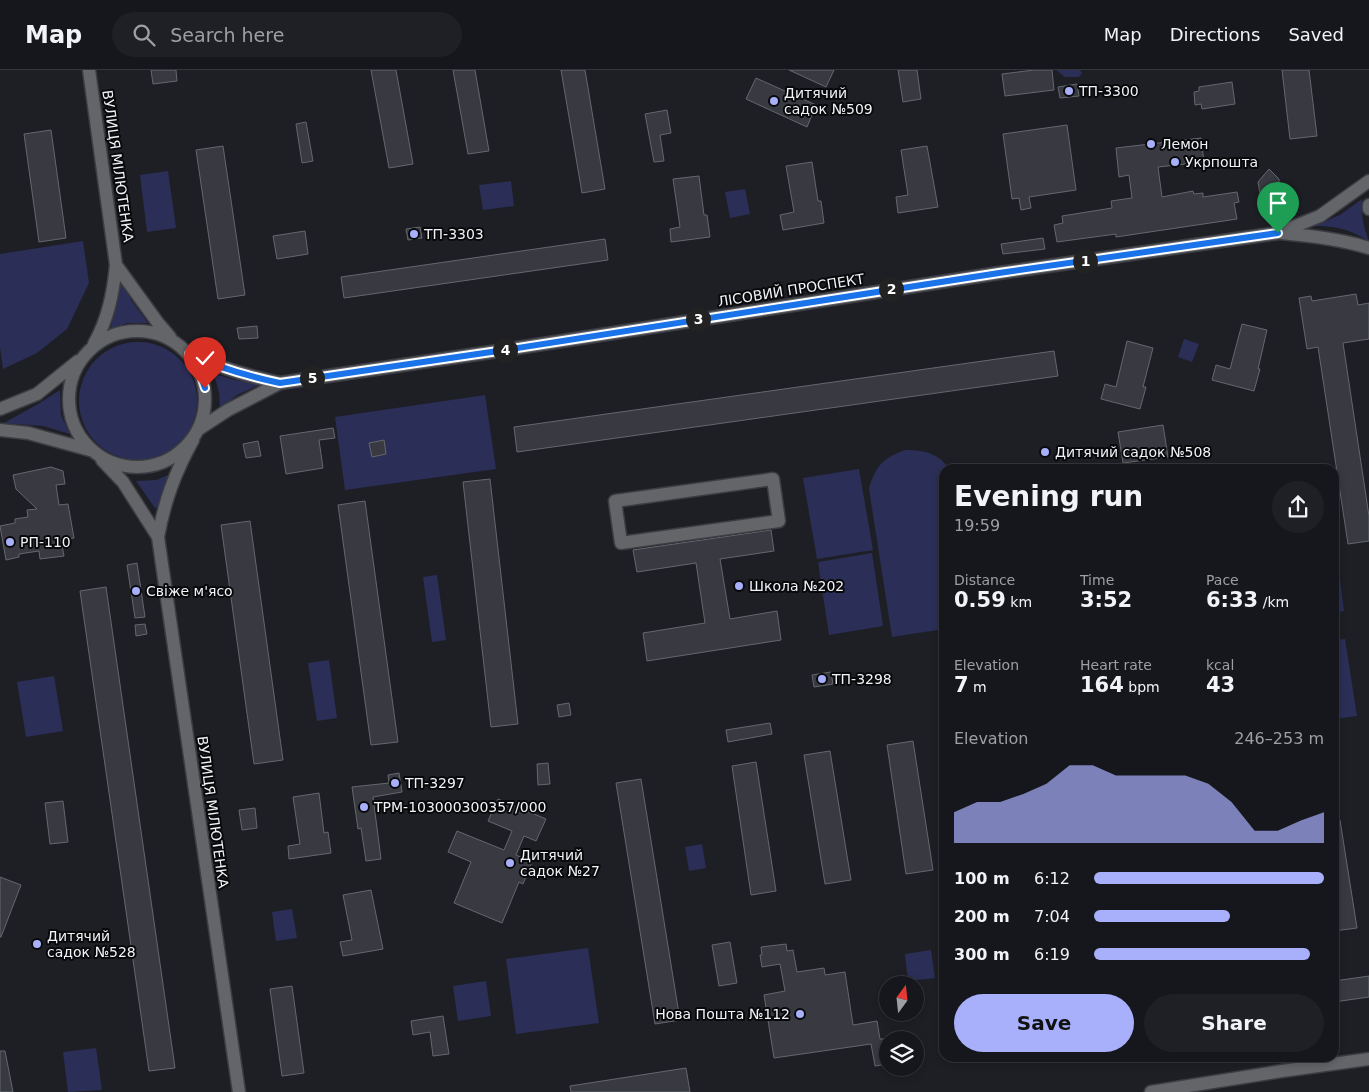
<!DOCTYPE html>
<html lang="en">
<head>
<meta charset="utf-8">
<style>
  :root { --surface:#16171c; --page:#1f2025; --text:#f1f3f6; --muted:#9e9fa3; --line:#35363b; --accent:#a8b0fc }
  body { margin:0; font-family:"DejaVu Sans",sans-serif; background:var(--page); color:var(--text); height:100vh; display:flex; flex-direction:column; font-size:19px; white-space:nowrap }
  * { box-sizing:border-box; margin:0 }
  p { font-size:16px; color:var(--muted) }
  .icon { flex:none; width:28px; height:28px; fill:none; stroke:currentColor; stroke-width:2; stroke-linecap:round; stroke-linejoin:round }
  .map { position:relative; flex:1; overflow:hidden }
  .drawer { position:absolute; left:939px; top:394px; width:400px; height:598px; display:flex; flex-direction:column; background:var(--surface); border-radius:15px; box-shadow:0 2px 8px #0003,0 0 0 1px var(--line) }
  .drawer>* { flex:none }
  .needle { width:32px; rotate:15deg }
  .controls { position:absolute; left:879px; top:906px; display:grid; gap:10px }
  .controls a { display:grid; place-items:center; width:45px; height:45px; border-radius:50%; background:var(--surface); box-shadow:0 2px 8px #0003,0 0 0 1px var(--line); font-size:25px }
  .pin { position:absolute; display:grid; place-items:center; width:42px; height:42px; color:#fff; margin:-51px -21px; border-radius:50% 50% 50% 0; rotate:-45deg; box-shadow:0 0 5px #0007 }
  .pin .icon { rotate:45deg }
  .km { position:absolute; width:25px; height:25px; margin:-12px; border-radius:50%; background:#222; color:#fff; font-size:14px; line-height:25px; text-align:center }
  .round { display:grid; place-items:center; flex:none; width:52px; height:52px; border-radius:26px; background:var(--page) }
  .head { display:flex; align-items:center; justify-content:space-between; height:85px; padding:0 15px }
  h1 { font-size:28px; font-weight:800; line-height:38px }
  .metrics { display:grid; grid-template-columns:repeat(3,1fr); gap:8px; height:85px; padding:5px 15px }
  .metrics div { display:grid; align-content:center }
  .metrics b { font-size:21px; font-weight:800 }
  .metrics small { font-size:14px; font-weight:400 }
  .metrics p { font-size:14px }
  .chart { height:140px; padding:10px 15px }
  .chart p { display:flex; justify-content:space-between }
  .chart svg { width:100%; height:90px; margin-top:5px; fill:var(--accent); opacity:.7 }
  .cta { display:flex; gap:10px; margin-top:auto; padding:10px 15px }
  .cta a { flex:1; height:58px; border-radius:30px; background:var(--accent); color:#111; font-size:20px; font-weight:800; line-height:58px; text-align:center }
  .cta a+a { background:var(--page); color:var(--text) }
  ul { padding:0 15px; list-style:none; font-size:16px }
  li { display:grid; grid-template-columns:80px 60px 1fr; align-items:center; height:38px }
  li i { height:12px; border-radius:6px; background:var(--accent) }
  header { display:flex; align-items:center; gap:30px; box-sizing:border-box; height:70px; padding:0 25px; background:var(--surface); border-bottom:1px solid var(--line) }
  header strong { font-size:24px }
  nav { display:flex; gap:28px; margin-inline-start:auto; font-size:18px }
  .search { width:350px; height:45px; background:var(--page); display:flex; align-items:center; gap:12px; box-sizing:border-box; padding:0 18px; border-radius:28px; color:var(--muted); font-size:19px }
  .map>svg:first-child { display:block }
</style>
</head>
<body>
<header>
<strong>Map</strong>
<div class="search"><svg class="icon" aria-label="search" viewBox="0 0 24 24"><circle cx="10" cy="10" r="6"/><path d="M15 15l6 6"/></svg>Search here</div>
<nav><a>Map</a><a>Directions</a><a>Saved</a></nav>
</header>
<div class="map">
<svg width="1369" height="1022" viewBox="0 0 1369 1022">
  <rect width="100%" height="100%" fill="#1e1f25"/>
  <!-- green -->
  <path fill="#2b2e56" d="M1056,0H1080L1082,3L1079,7H1065Z
    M168,101L176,158L147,162L140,105Z
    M511,111L514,136L483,140L479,115Z
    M745,119L750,144L730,148L725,122Z
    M1362,129C1361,145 1363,156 1369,171C1349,159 1336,156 1313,156L1340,145Z
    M83,171L89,213L67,259L37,283L3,299L0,277V184Z
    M120,206L131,230L148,253H127L110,260L117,234Z
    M1184,269L1199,274L1192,292L1178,287Z
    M79 331a59 59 0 1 1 118 0a59 59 0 1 1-118 0Z
    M214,304L235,310L261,314L237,325L220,338L219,322Z
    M60,320L61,345L70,364L43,356L4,353L38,334Z
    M485,325L496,399L345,420L335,347Z
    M906,380C923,380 939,383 949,399H944V559L892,567L869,419C875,396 884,387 906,380Z
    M859,399L873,480L817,489L803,408Z
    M171,404L161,437L155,438L136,411L156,410Z
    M872,483L883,556L829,565L818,492Z
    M437,505L446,570L432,572L423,507Z
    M1334,510H1340L1344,541L1334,543Z
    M1345,569L1357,646L1334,649V570Z
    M329,590L337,648L317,651L308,593Z
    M54,606L63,661L26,667L17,612Z
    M702,774L706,798L689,801L685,777Z
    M292,839L297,868L276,871L272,842Z
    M588,878L599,953L516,964L506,889Z
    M931,880L935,908L908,911L905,884Z
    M486,911L491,946L458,951L453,916Z
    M96,978L102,1020L68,1022L63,982Z"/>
  <!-- building -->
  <path fill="#393a41" stroke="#65676f" d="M151,0H176L177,11L153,14Z
    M371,0H396L413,94L389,98Z
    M453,0H475L489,81L468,84Z
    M561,0H585L605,119L582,123Z
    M789,0H834L826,17Z
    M898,0H917L921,29L903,32Z
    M1034,0H1052L1054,20L1005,26L1002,4Z
    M1282,0H1309L1317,66L1290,69Z
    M756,8L816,35L807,57L746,29Z
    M1232,12L1235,34L1202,39L1201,34L1195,35L1194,22L1199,21V17Z
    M1077,14L1079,26L1060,28L1058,17Z
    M667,40L671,63L660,65L664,91L654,92L645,44Z
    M306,52L313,91L302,93L296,54Z
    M1067,55L1076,120L1029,127L1031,138L1021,140L1019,128L1012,129L1003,64Z
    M51,60L66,168L39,172L24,64Z
    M1201,68L1204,92L1158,97L1162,127L1193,121L1194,124L1203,123V127L1237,122L1239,132L1234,133L1237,149L1116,167V164L1057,172L1054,155L1063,153L1062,146L1112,138L1111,131L1132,128L1129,105L1119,107L1116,78Z
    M223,76L245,225L218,229L196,80Z
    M927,76L938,137L898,143L896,127L908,125L901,80Z
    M812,92L818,131H821L824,153L783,160L780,145L794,142L786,96Z
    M1269,99L1279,109V116L1274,122L1260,123L1258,112Z
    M699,106L704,145H707L710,167L671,172L670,159L680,157L673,109Z
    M420,157L422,168L408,170L406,159Z
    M305,161L308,184L277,189L273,166Z
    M1043,168L1045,179L1003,184L1001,174Z
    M605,169L608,190L344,228L341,207Z
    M1356,224L1358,235L1369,233V269L1343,273L1369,446V471L1348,474L1318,277L1307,279L1299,228L1311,226L1312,231Z
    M1242,254L1267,260L1258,299H1260L1254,321L1212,310L1216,295L1230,299Z
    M257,256L258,268L239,269L237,258Z
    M1127,271L1153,278L1143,317H1146L1140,339L1101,329L1105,314L1116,317Z
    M1054,281L1058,306L517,382L514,357Z
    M1163,355L1168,387L1123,393L1118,362Z
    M333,358L335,368L319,370L323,398L286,404L280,366Z
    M384,370L386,384L372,387L369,373Z
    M258,371L261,386L246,388L243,374Z
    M51,397L63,401L65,414L56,415L59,435L68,434L74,468L61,470L64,486L40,489L39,481L19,484V487L6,490L0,456L15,453V449L28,447L27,440L37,439L16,419L13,405Z
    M490,409L518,654L491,657L463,412Z
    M365,431L398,672L371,675L338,435Z
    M250,451L283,690L254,694L221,455Z
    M771,460L774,481L720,489L730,549L777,541L781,570L647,591L643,563L705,553L696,493L637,502L633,480Z
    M137,493L145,547L135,548L127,495Z
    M106,517L175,998L149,1001L80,521Z
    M145,554L147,564L136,566L135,555Z
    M831,602L833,614L814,617L812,605Z
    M569,633L571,645L559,647L557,635Z
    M770,653L772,664L728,672L726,660Z
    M913,671L933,800L906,804L887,675Z
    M830,681L851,810L825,814L804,685Z
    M756,692L776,821L751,825L732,696Z
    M548,693L550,714L538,715L537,694Z
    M399,703L402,722L373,727L381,789L366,791L361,758L358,759L352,717L389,713L388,705Z
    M641,709L680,950L655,954L616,713Z
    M319,723L324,763L328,762L331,783L289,789L288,776L300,774L293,727Z
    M498,729L546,749L536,771L524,766L516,785L532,792L523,814L519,812L502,853L454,833L471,792L448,782L457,761L504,780L512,761L488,751Z
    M63,731L68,772L50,774L45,733Z
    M255,738L257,758L242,760L239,740Z
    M1334,750H1340L1357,858L1334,861Z
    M0,807L21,815L1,867H0Z
    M371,820L383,879L343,886L340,872L352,870L343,825Z
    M730,872L737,913L719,916L712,875Z
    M786,874L787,881L793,880L797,902L824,898L825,905L845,902L853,955L877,951L880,969H884L888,994L875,996L871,974L774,988L764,925L785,921L780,894L762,897L760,885H762L761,877Z
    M1369,906V927L1334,932V911Z
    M292,916L304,1003L282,1006L270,919Z
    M443,946L449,984L433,986L430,962L413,965L411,951Z
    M0,981H5L13,1022H0Z
    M686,998L690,1022H571L570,1016Z"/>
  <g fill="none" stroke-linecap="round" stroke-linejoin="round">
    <!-- minor casing -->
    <g stroke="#3c3d42" stroke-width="15">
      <path id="minor" d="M89,0L116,195C113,224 108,249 94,274
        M1369,135V139
        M1281,163C1311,166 1340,169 1369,178
        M116,195L158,253L170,267
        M69 329a68 68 0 1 1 136 0a68 68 0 1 1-136 0Z
        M190,284C219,298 248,306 280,313
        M0,339L37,324L78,291
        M199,359L228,340L280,313L498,281L999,203L1278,163L1320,146L1369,111
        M0,360L28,363L90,380
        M193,370C175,403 165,429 158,467L239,1022
        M102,390L123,412L158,467
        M773,409L779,451L621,473L615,431Z
        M1151,1022L1282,1001L1369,989"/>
    </g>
    <!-- minor -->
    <use href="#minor" stroke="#646569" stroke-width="12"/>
  </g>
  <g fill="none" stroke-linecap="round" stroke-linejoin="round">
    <!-- route casing -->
    <g stroke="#fff" stroke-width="10">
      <path id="route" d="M205,318L199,300L189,284C218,298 248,306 280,313L498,281L999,203L1278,163"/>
    </g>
    <!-- route -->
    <use href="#route" stroke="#1a73e8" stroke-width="6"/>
  </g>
  <!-- markers -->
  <g fill="#a8b0fc" stroke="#08090b" stroke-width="2">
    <circle cx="1069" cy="21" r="5"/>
    <circle cx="774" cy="31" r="5"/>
    <circle cx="1151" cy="74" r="5"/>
    <circle cx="1175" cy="92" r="5"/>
    <circle cx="414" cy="164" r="5"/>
    <circle cx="1045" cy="382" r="5"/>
    <circle cx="10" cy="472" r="5"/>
    <circle cx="739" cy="516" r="5"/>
    <circle cx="136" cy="521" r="5"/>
    <circle cx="822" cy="609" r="5"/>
    <circle cx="395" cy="713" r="5"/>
    <circle cx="364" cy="737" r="5"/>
    <circle cx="510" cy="793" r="5"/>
    <circle cx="37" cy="874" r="5"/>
    <circle cx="800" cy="944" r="5"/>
  </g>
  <g text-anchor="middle" stroke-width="4" stroke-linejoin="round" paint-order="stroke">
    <!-- poi labels -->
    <g font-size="14" fill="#f2f2f7" stroke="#08090b" text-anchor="start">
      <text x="1079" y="26">ТП-3300</text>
      <text x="784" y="28">Дитячий<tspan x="784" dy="16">садок №509</tspan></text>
      <text x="1161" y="79">Лемон</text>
      <text x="1185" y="97">Укрпошта</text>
      <text x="424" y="169">ТП-3303</text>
      <text x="1055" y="387">Дитячий садок №508</text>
      <text x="20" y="477">РП-110</text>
      <text x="749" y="521">Школа №202</text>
      <text x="146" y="526">Свіже м'ясо</text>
      <text x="832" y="614">ТП-3298</text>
      <text x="405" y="718">ТП-3297</text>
      <text x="374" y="742">ТРМ-103000300357/000</text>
      <text x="520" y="790">Дитячий<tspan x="520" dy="16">садок №27</tspan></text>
      <text x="47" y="871">Дитячий<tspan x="47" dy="16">садок №528</tspan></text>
      <text x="790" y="949" text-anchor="end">Нова Пошта №112</text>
    </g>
    <!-- street labels -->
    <g font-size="14" fill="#f2f2f7" stroke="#08090b">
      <text transform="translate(118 96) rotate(82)" y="5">ВУЛИЦЯ МІЛЮТЕНКА</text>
      <text transform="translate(791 220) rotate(-9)" y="5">ЛІСОВИЙ ПРОСПЕКТ</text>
      <text transform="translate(213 742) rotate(82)" y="5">ВУЛИЦЯ МІЛЮТЕНКА</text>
    </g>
  </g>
</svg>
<div class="controls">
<a><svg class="needle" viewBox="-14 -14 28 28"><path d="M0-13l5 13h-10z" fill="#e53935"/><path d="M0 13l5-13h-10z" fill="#9e9fa3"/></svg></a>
<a><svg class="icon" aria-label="layers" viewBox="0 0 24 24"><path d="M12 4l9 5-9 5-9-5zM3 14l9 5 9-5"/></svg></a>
</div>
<div class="pin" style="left:1278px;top:163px;background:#1e9e55"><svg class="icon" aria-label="arrive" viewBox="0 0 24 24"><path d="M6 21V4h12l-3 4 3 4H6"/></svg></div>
<div class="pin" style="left:205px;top:318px;background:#d93025"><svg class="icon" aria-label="check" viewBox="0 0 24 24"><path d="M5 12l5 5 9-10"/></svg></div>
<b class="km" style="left:1085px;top:191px">1</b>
<b class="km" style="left:891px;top:219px">2</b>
<b class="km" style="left:698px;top:249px">3</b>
<b class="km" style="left:505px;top:280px">4</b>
<b class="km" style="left:312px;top:308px">5</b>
<section class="drawer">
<div class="head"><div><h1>Evening run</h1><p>19:59</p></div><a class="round"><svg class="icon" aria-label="share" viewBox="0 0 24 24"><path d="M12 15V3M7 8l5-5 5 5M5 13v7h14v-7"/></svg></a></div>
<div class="metrics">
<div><p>Distance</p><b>0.59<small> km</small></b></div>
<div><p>Time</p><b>3:52</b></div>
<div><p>Pace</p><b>6:33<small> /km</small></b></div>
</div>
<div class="metrics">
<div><p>Elevation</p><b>7<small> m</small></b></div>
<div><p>Heart rate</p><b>164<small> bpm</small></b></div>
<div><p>kcal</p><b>43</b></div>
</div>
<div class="chart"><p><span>Elevation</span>246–253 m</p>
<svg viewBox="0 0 160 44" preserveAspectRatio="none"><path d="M0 44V29L10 24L20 24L30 20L40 15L50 6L60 6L70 11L80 11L90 11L100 11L110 15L120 24L130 38L140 38L150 33L160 29V44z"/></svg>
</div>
<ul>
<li><b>100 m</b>6:12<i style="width:100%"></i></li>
<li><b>200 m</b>7:04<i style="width:59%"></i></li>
<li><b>300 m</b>6:19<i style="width:94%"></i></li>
</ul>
<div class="cta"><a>Save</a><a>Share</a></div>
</section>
</div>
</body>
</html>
